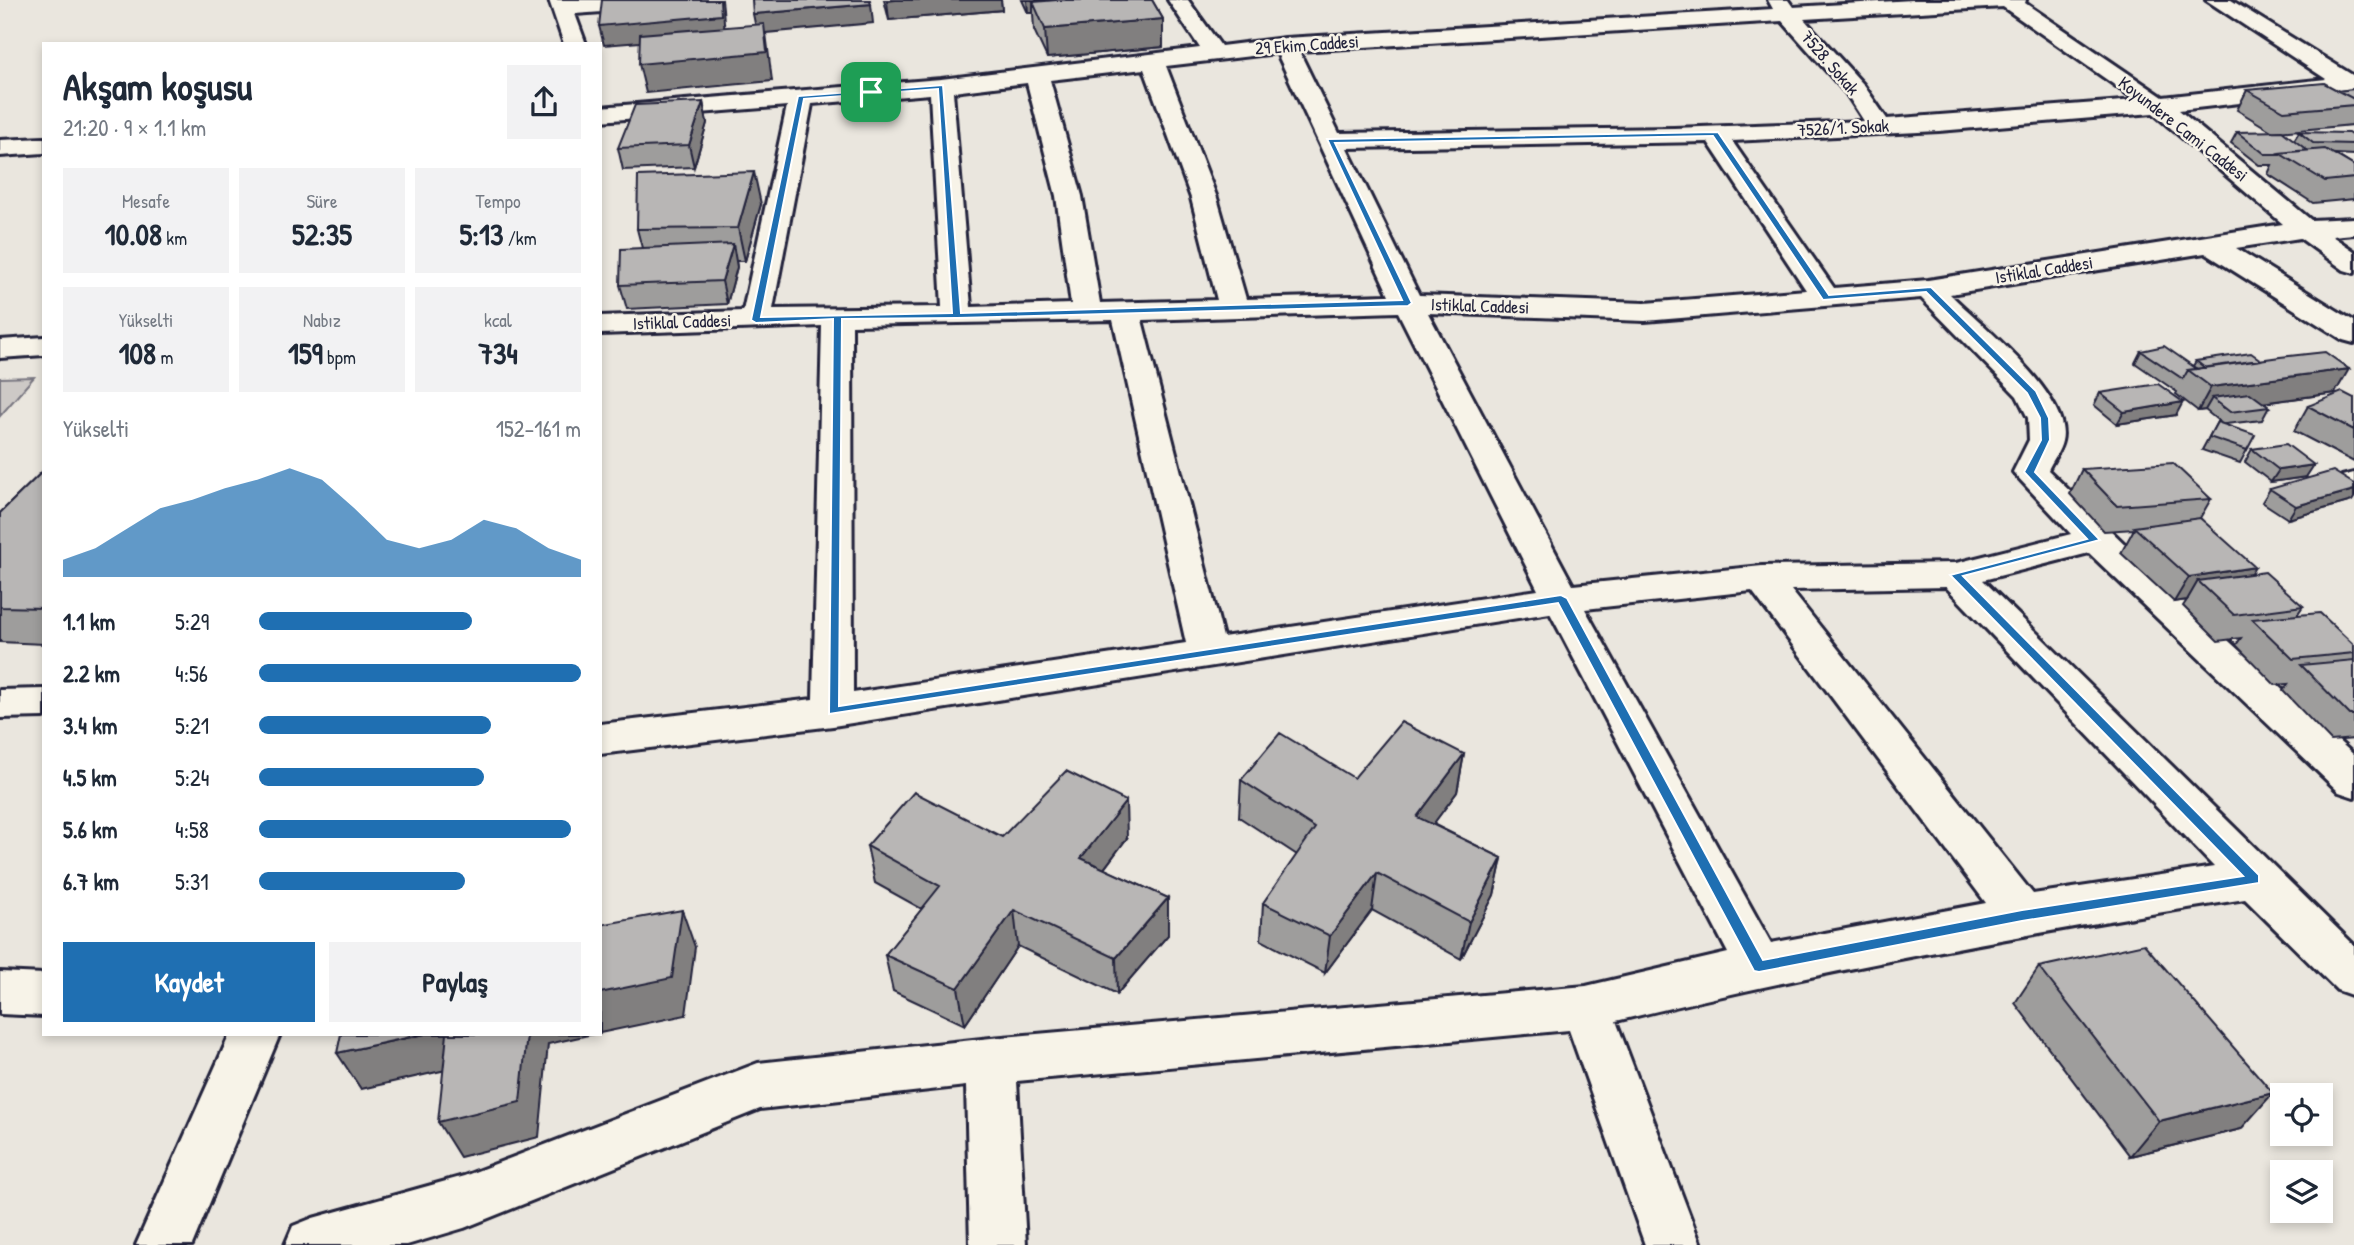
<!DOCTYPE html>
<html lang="tr">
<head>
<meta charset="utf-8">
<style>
  :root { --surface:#fff; --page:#f2f2f3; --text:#1f2937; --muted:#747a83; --accent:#1f6fb2 }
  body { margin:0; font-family:"Patrick Hand",sans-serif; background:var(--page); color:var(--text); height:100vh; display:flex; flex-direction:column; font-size:26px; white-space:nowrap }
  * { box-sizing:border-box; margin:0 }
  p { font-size:23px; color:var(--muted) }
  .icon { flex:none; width:38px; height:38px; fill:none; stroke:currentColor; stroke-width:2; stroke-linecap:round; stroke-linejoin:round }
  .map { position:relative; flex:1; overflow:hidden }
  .drawer { position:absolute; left:42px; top:42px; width:560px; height:994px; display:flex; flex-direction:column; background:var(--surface); border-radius:0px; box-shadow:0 4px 10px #0003 }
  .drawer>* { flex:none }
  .fabs { position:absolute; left:2270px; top:1083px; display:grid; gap:14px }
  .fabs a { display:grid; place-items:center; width:63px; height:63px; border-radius:0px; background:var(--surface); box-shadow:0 4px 10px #0003; font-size:35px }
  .pin { position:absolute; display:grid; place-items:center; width:60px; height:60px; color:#fff; margin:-30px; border-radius:14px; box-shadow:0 4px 10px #0006 }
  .round { display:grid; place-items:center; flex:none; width:74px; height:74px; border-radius:0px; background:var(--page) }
  .headline { display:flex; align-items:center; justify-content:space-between; height:119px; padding:0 21px }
  h1 { font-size:38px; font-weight:800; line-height:52px }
  .metrics { display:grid; grid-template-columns:repeat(3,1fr); gap:10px; height:119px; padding:7px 21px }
  .metrics div { display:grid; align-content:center; border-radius:0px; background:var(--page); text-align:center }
  .metrics b { font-size:30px; font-weight:800 }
  .metrics small { font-size:19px; font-weight:400 }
  .metrics p { font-size:19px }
  .chart { height:196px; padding:14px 21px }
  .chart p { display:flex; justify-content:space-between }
  .chart svg { width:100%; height:126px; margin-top:7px; fill:var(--accent); opacity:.7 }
  .action { display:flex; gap:14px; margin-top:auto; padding:14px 21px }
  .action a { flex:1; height:80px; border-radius:0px; background:var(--accent); color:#fff; font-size:28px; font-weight:800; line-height:80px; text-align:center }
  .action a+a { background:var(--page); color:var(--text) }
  ul { padding:0 21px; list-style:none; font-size:23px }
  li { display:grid; grid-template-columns:112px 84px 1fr; align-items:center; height:52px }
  li i { height:18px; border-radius:9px; background:var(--accent) }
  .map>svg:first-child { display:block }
</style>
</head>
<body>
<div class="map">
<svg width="2354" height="1245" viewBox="0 0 2354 1245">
  <rect width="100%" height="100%" fill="#eae6de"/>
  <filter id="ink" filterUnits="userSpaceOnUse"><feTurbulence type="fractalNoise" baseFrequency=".0143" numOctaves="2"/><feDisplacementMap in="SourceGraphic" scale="14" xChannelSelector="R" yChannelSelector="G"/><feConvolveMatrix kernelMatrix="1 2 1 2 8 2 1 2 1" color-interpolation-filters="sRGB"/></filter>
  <g filter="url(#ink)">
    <!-- green -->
    <path fill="#cdc9c6" stroke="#787680" stroke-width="2" d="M34,377L0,416V378Z"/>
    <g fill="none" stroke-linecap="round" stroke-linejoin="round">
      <!-- minor casing -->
      <g stroke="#22223b" stroke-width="6">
        <path id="minor" d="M549,0H694L684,6L575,14L586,44H564Z
          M1168,0H1188L1221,46L1285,38L1773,9L1768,0H1788L1793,7L1913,0H2026L2025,3L2163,97L2326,79L2206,0H2231L2354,76V94L2344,91L2179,110L2311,220L2354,218V234L2332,236L2354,251V273L2344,270L2300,238L2236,248L2354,321V343L2343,340L2205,253L1950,294C1979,323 2073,397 2062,441C2060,451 2052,461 2048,470L2163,581L2354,755V797L2339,792L2089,553L1983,580L2354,945V996L2337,990L2245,899C2033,932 1824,970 1616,1021L1701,1245H1645L1569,1030L1017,1081L1026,1245H970L966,1086L760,1109L464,1228L407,1245H285L293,1226L313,1218L464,1176L758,1063L991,1038L1586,986L1728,953L1550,613L833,726L600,754V724L813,699L822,326L600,334V316L743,311L787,106L600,121V107L941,79L1200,48ZM2003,7L2136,100L1887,119L1863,84L1804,19ZM1782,21L1846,93L1864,121L1674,128L1339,133L1299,51ZM1277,53L1389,295L1246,299L1217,198L1166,66ZM1144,69L1191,198L1217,300L1100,303L1082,196L1050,80ZM1027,83L1056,196L1071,304L971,307L953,92ZM930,94L942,307L773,309L812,104ZM2153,113L2283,224L1928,280L1834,288L1732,141L1939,131ZM1708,142L1806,290L1645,303L1419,295L1347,148ZM1921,298L2017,396L2028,418L2029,440L2013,472L2071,534L1956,563L1762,566L1573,585L1428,313L1645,321ZM1398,312L1538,590L1223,637L1142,320ZM1113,320L1186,643L853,693L852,325ZM1946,587L2214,867L2033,894L1791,590ZM1752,591L1986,903L1771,943L1585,609Z
          M44,138V153L0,156V140Z
          M44,337V355L0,358V340Z
          M2354,473V495L2342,492L2337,483L2342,476Z
          M44,689V717L0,718V690Z
          M0,972L44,974V1016L0,1014Z
          M230,1034H280L192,1245H136Z"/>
      </g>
      <!-- minor -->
      <use href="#minor" fill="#f7f3e8" fill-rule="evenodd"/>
    </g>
    <!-- wall -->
    <path fill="#9e9d9c" stroke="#22223b" stroke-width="2" d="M884,0H1001L1002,10L889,20Z
      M1022,0H1152L1163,19V47L1047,58L1034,30L1033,13H1028Z
      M2354,89V121L2352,125L2277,132L2294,140L2299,132L2354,137V155L2335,154L2354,166V199L2313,203L2268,174L2272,165H2259L2231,143L2237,132H2273L2237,110L2247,90L2338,91Z
      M703,102L707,123L694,167L623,170L618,148Z
      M761,204L745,261H736L737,267L727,304L627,309L620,285L642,248L637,229Z
      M2141,351L2193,366L2196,361L2261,360L2335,393L2263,403L2269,407L2262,420L2225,424L2247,450L2240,463L2202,450L2217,422L2221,423L2205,410L2198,411L2176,394L2177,392L2135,363Z
      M2100,393L2176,415L2117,424L2094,405Z
      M2354,398V462L2294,431L2308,406Z
      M2252,449L2306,477L2271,482L2245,462Z
      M2082,469L2211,499L2200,518L2251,574L2303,606L2297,615L2354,645V739L2331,741L2283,691L2288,684L2275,685L2236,645L2241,638L2218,641L2183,606L2187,600L2174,602L2121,553L2134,529L2104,531L2070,494Z
      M44,470V644L0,642V513Z
      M2270,489L2352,501L2288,519L2262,502Z
      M1464,754L1457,792L1433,824L1502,858L1494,895L1461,959L1372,910L1325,973L1261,940L1263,903L1297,855L1239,817L1241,780L1354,778Z
      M1002,837L1127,838L1104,869L1168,898V935L1117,994L1018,946L965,1025L893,991L885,955L922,909L875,883L867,846Z
      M2039,967L2241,1129L2130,1156L2015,1003Z"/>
    <!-- shaded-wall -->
    <path fill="#817f7f" stroke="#22223b" stroke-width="2" d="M722,0L723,9L725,35L604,45L599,26Z
      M896,0H1001L1002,10L889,20L887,1Z
      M1027,0H1138L1033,2V13H1028Z
      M871,4L873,23L766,33L772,81L646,93L639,64L757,33L753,14Z
      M1163,19V47L1047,58L1045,29Z
      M703,102L707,123L694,167L689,145Z
      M754,172L761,204L745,261L738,228Z
      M733,244L737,267L727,304L722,281Z
      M2349,369L2335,393L2224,408L2212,398L2205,410L2198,411L2211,387Z
      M2183,402L2176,415L2117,424L2124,412Z
      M2314,465L2306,477L2271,482L2279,470Z
      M2354,490V498L2352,501L2288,519L2296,506Z
      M2255,567L2240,592L2198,581L2187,600L2174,602L2189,577Z
      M1464,754L1457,792L1411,854L1417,817Z
      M1126,801L1127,838L1084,895L1081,858Z
      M1502,858L1494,895L1461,959L1469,922Z
      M1377,873L1372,910L1325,973L1330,936Z
      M1168,898V935L1117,994L1116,958Z
      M682,910L695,947L686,1015L600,1033V993Z
      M1014,910L1018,946L965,1025L958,988Z
      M425,1034H450L468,1065L361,1089L337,1053Z
      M527,1034H593L548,1044L539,1137L460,1157L438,1122Z
      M2273,1093L2241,1129L2130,1156L2159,1121Z"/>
    <!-- building -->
    <path fill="#b8b6b5" stroke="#22223b" stroke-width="2" d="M602,0H720L721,15L599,26Z
      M752,0H870L871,4L753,14Z
      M1057,0H1152L1163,19L1045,29L1033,2Z
      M764,24L767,52L639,64L640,34Z
      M2324,83L2354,99V105L2284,111L2247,90Z
      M2354,89V99L2338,91Z
      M703,102L689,145L618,148L635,105Z
      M2282,131L2307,150L2279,153L2278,154H2265L2237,132Z
      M2299,132L2348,133L2354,137V144L2313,143Z
      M2325,149L2354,166V178L2325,181L2279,153Z
      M754,172L738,228L637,229L638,176Z
      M733,244L722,281L620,285L621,249Z
      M2164,346L2197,369L2188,370L2183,379L2141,351Z
      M2325,352L2349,369L2211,387L2188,370L2280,357Z
      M2251,353L2261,360L2205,368L2196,361Z
      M2158,384L2183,402L2124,412L2100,393Z
      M2342,392L2354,398V430L2308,406Z
      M2250,393L2269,407L2230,412L2212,398Z
      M2217,422L2255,435L2247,450L2209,437Z
      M2286,444L2314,465L2279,470L2252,449Z
      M2173,463L2211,499L2117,506L2082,469Z
      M44,470V608L0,607V513Z
      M2333,471L2354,484V490L2296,506L2270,489Z
      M2200,518L2255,567L2189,577L2134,527Z
      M2265,572L2303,606L2234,615L2198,581Z
      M2320,613L2354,645V653L2293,659L2252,619Z
      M2354,660V715H2350L2301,665Z
      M1401,722L1464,754L1417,817L1502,858L1469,922L1377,873L1330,936L1263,903L1315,828L1241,780L1280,733L1354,778Z
      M1066,771L1126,801L1081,858L1168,898L1116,958L1014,910L958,988L885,955L940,886L867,846L914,792L1002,837Z
      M682,910L672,978L600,993V925Z
      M2144,944L2273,1093L2159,1121L2039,967Z
      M341,1034H425L337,1053Z
      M447,1034H527L520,1102L438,1122Z"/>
  </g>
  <!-- route -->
  <path fill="#1f6fb2" stroke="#fff" stroke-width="2" fill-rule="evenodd" d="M943,85L961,313L1402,300L1327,139L1718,132L1829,295L1931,287L2036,391L2049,418L2050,440L2035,472L2100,540L1963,576L2259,875V883L2022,921L1759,972L1754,971L1558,603L829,714L833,319L756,323L751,320L798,96ZM938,89L952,313L761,317L804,99ZM1713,136L1823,300L1926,292L2027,393L2040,418L2041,440L2024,472L2087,539L1950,575L2243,876L2022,910L1763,960L1567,598L1561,595L839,706L842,319L957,318L1408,306L1412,303L1335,143Z"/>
  <g text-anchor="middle" stroke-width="5" stroke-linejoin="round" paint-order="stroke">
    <!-- far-street labels -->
    <g font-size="18" fill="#22223b" stroke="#f7f3e8">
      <text transform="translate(1307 45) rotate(-4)" y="6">29 Ekim Caddesi</text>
      <text transform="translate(1830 63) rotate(49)" y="6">7528. Sokak</text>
      <text transform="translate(1843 128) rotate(-3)" y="6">7526/1. Sokak</text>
      <text transform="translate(2183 129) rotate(38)" y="6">Koyundere Cami Caddesi</text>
      <text transform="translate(2044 270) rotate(-9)" y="6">Istiklal Caddesi</text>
      <text transform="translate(1480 306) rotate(2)" y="6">Istiklal Caddesi</text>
      <text transform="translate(682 322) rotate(-2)" y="6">Istiklal Caddesi</text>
    </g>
  </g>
</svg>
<div class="fabs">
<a><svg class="icon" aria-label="locate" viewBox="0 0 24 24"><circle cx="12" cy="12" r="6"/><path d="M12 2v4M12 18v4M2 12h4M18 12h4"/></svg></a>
<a><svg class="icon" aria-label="layers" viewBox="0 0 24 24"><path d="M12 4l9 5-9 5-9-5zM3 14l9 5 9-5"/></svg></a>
</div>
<div class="pin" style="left:871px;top:92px;background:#1e9e55"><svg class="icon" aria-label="arrive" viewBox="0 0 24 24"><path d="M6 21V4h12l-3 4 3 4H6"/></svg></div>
<section class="drawer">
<div class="headline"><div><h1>Akşam koşusu</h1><p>21:20 · 9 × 1.1 km</p></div><a class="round"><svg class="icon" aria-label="share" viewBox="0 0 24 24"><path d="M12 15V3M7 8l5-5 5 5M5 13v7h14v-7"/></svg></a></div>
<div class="metrics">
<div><p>Mesafe</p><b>10.08<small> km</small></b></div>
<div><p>Süre</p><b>52:35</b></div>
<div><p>Tempo</p><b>5:13<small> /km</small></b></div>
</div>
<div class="metrics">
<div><p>Yükselti</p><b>108<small> m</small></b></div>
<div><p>Nabız</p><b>159<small> bpm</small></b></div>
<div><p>kcal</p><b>734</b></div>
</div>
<div class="chart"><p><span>Yükselti</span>152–161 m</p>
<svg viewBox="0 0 160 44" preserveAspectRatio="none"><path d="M0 44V38L10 34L20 27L30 20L40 17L50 13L60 10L70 6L80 10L90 20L100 31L110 34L120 31L130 24L140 27L150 34L160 38V44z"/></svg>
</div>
<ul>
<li><b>1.1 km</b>5:29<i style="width:66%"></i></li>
<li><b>2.2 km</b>4:56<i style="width:100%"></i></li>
<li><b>3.4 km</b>5:21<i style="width:72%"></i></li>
<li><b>4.5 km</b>5:24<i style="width:70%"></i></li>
<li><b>5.6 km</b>4:58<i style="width:97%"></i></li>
<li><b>6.7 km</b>5:31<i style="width:64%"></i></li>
</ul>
<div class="action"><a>Kaydet</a><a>Paylaş</a></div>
</section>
</div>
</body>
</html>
